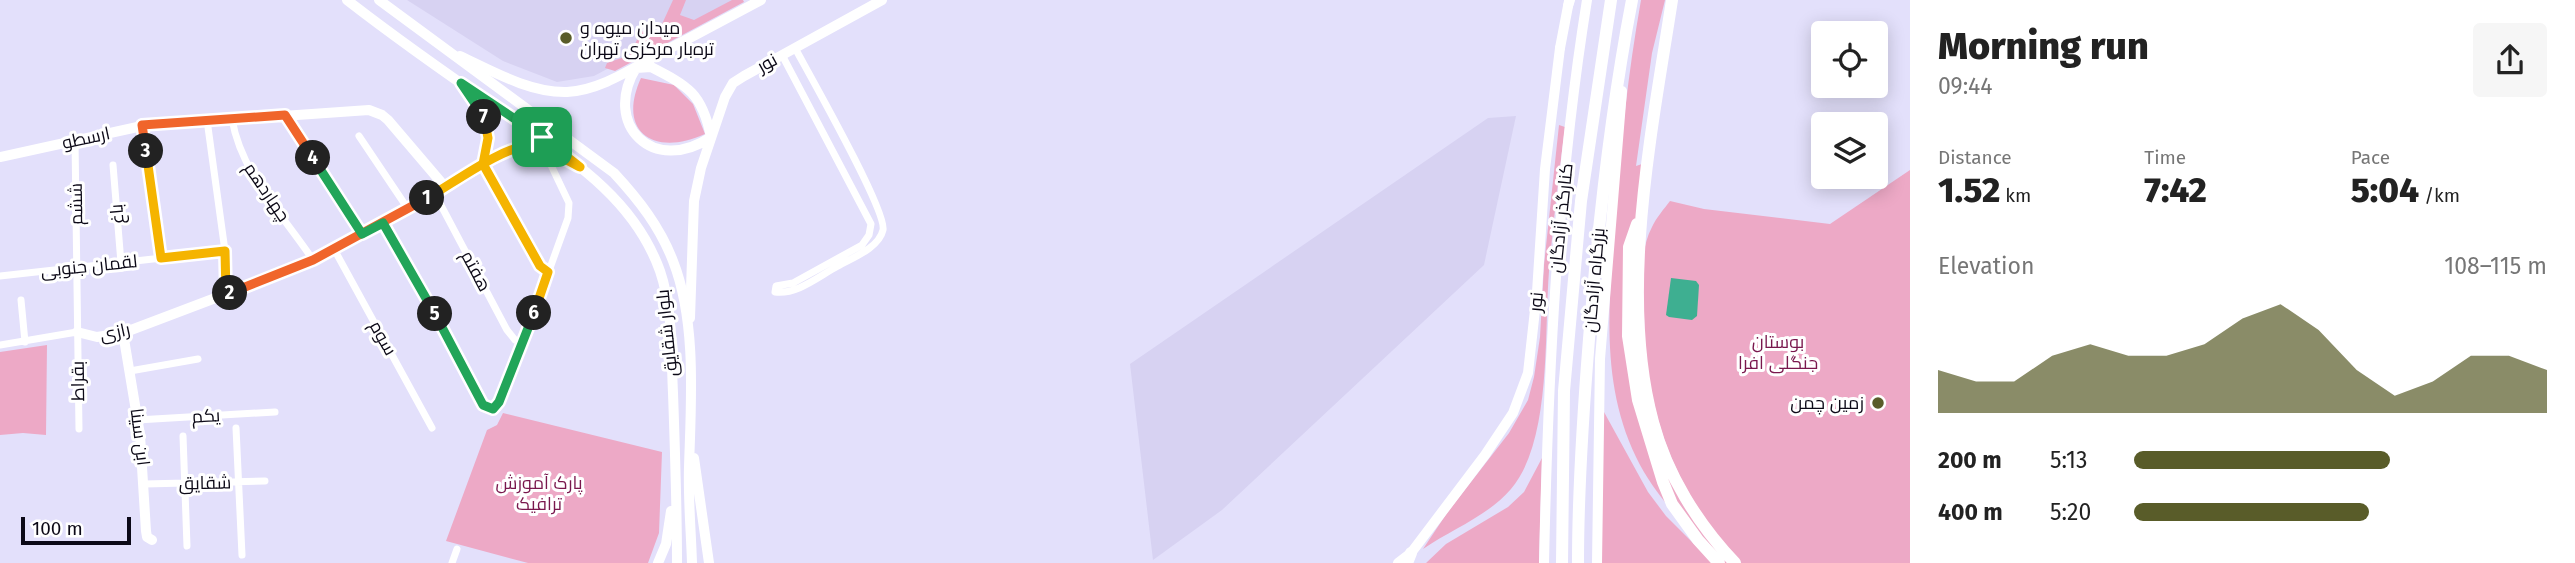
<!DOCTYPE html>
<html lang="en">
<head>
<meta charset="utf-8">
<style>
  :root { --surface:#fff; --page:#f6f6f6; --text:#222; --muted:#767676; --accent:#595c29 }
  body { margin:0; font-family:"Fira Sans",Cairo,sans-serif; background:var(--page); color:var(--text); height:100vh; display:flex; flex-direction:column; font-size:26px; white-space:nowrap }
  * { box-sizing:border-box; margin:0 }
  p { font-size:23px; color:var(--muted) }
  .icon { flex:none; width:38px; height:38px; fill:none; stroke:currentColor; stroke-width:2; stroke-linecap:round; stroke-linejoin:round }
  .map { position:relative; flex:1; overflow:hidden }
  .details { display:flex; flex-direction:column; background:var(--surface); width:665px }
  .details>* { flex:none }
  .tools { position:absolute; left:1811px; top:21px; display:grid; gap:14px }
  .tools a { display:grid; place-items:center; width:77px; height:77px; border-radius:7px; background:var(--surface); box-shadow:0 4px 18px #0003; font-size:35px }
  .scale { position:absolute; left:21px; bottom:18px; width:110px; box-sizing:border-box; padding-left:7px; border:4px solid #0c0917; border-top:0; font-size:19px; line-height:24px; white-space:nowrap; color:#0c0917; -webkit-text-stroke:5px #fff; paint-order:stroke }
  .pin { position:absolute; display:grid; place-items:center; width:60px; height:60px; color:#fff; margin:-30px; border-radius:14px; box-shadow:0 4px 10px #0006 }
  .km { position:absolute; width:35px; height:35px; margin:-18px; border-radius:50%; background:#222; color:#fff; font-size:19px; line-height:35px; text-align:center }
  .round { display:grid; place-items:center; flex:none; width:74px; height:74px; border-radius:7px; background:var(--page) }
  .headline { display:flex; align-items:center; justify-content:space-between; height:119px; padding:0 28px }
  h1 { font-size:38px; font-weight:800; line-height:52px }
  .metrics { display:grid; grid-template-columns:repeat(3,1fr); gap:10px; height:119px; padding:7px 28px }
  .metrics div { display:grid; align-content:center }
  .metrics b { font-size:35px; font-weight:800 }
  .metrics small { font-size:19px; font-weight:400 }
  .metrics p { font-size:19px }
  .chart { height:196px; padding:14px 28px }
  .chart p { display:flex; justify-content:space-between }
  .chart svg { width:100%; height:126px; margin-top:7px; fill:var(--accent); opacity:.7 }
  ul { padding:0 28px; list-style:none; font-size:23px }
  li { display:grid; grid-template-columns:112px 84px 1fr; align-items:center; height:52px }
  li i { height:18px; border-radius:9px; background:var(--accent) }
  main { display:flex; flex:1; min-height:0 }
  .map>svg:first-child { display:block }
</style>
</head>
<body>
<main>
<div class="map">
<svg width="1910" height="563" viewBox="0 0 1910 563">
  <rect width="100%" height="100%" fill="#e3e0fb"/>
  <!-- built -->
  <path fill="#d7d2f2" d="M407,0H736L594,76L557,82L503,61Z
    M1516,116L1484,265L1222,510L1153,560L1130,364L1488,118Z"/>
  <!-- green -->
  <path fill="#eda9c6" d="M673,0H686L680,15L694,20L732,0H743L744,2L615,71L605,68L607,63L630,55L641,31L657,35Z
    M1641,0H1665L1652,53L1636,166L1642,164L1637,222L1650,426L1728,563H1724C1691,531 1656,499 1636,457C1600,382 1609,302 1615,222C1620,147 1628,74 1641,0Z
    M641,78L674,85L693,104L705,134C655,157 616,133 641,78Z
    M1559,125L1565,127C1559,175 1553,222 1549,271C1544,332 1552,441 1511,489C1488,516 1452,529 1423,549L1447,513L1509,433L1528,400L1534,377L1540,337L1544,265Z
    M1910,170V563H1741C1674,490 1646,415 1644,317C1643,289 1638,253 1652,227C1656,218 1664,209 1670,201L1704,209L1830,224Z
    M47,345L46,435L23,433L0,435V352Z
    M1604,412L1648,492L1666,516L1713,563H1598L1601,447Z
    M503,413L662,452L659,533L648,563H528L446,541L487,430L497,425Z
    M1542,458L1539,563H1426L1446,544L1508,507L1524,492Z"/>
  <!-- water -->
  <path fill="#3eaf91" d="M1671,278L1696,281L1699,285L1697,316L1692,320L1669,317L1666,315Z"/>
  <g fill="none" stroke-linecap="round" stroke-linejoin="round">
    <!-- street -->
    <path stroke="#fff" stroke-width="7" d="M782,55L871,224L869,235L862,245L793,283L776,286L775,292C797,295 819,276 838,266C852,258 879,248 883,230C887,211 809,74 795,48
      M285,115L362,234
      M232,119C241,173 283,215 313,260
      M142,126L161,258
      M359,136L408,209
      M75,140L79,429
      M483,164L540,266L548,272
      M113,165L121,263
      M435,194L507,330L515,340L523,343
      M383,223L417,279L483,405L493,409L499,402L523,343L568,218L569,203L550,163
      M334,249L432,428
      M0,276L225,251L207,120
      M21,300L25,342
      M0,345L77,332
      M130,371L198,359
      M137,420L275,412
      M236,428L242,555
      M183,436L187,546
      M145,484L265,481
      M452,563L457,549"/>
    <!-- secondary -->
    <path stroke="#fff" stroke-width="10" d="M1560,48L1569,1
      M460,56C492,71 530,93 567,92C601,90 631,69 661,53C694,36 727,18 761,0
      M651,67C688,86 702,93 711,137C653,176 602,124 636,68Z
      M464,86C482,112 493,132 483,164
      M0,157L142,126L369,110L382,115L388,120L446,188
      M225,251L226,294L313,260L383,223L511,150L531,146L564,159
      M690,318L694,201L701,168L725,97L733,83L744,76L882,0
      M77,332L97,337L123,333L226,294
      M123,333L140,435L146,531L147,537L152,540"/>
    <!-- primary -->
    <path stroke="#fff" stroke-width="10" d="M347,0C396,38 447,74 498,109C562,154 632,193 660,271C673,309 671,354 673,393C675,449 677,506 677,563
      M379,0L614,173C639,200 660,227 673,261C697,322 691,402 689,467C688,499 691,531 692,563
      M1568,6L1570,0
      M694,458L709,563
      M658,563L666,544L671,511
      M1398,563L1411,553L1485,455L1513,413L1528,373L1537,292L1545,169L1560,48
      M1544,563C1548,375 1557,186 1587,0
      M1597,563L1600,359L1622,91"/>
    <!-- highway -->
    <path stroke="#fff" stroke-width="12" d="M1672,0C1652,130 1618,294 1653,422C1667,475 1698,524 1735,563
      M1637,224L1629,247L1628,336L1638,400L1663,482L1672,504L1698,540L1719,563
      M1407,563L1411,553
      M1562,563L1564,391L1581,201L1611,0
      M1578,563C1578,488 1583,414 1589,339C1598,224 1610,114 1632,0"/>
  </g>
  <g fill="none" stroke-linecap="round" stroke-linejoin="round">
    <!-- split-1 casing -->
    <g stroke="#fff" stroke-width="14">
      <path id="split-1" d="M427,198C451,185 504,145 530,146C546,147 566,160 580,167L542,137"/>
    </g>
    <!-- split-2 casing -->
    <g stroke="#fff" stroke-width="14">
      <path id="split-2" d="M230,293L313,260L427,198"/>
    </g>
    <!-- split-3 casing -->
    <g stroke="#fff" stroke-width="14">
      <path id="split-3" d="M146,151L161,258L225,251L226,294L230,293"/>
    </g>
    <!-- split-4 casing -->
    <g stroke="#fff" stroke-width="14">
      <path id="split-4" d="M146,151L142,125L285,115L313,158"/>
    </g>
    <!-- split-5 casing -->
    <g stroke="#fff" stroke-width="14">
      <path id="split-5" d="M313,158L362,234L383,223L435,314"/>
    </g>
    <!-- split-6 casing -->
    <g stroke="#fff" stroke-width="14">
      <path id="split-6" d="M435,314L483,405L493,409L499,402L534,313"/>
    </g>
    <!-- split-7 casing -->
    <g stroke="#fff" stroke-width="14">
      <path id="split-7" d="M484,117L488,138L483,164L540,266L548,272L534,313"/>
    </g>
    <!-- split-8 casing -->
    <g stroke="#fff" stroke-width="14">
      <path id="split-8" d="M484,117L461,83L542,137"/>
    </g>
    <!-- split-1 -->
    <use href="#split-1" stroke="#f5b400" stroke-width="9"/>
    <!-- split-2 -->
    <use href="#split-2" stroke="#f0652b" stroke-width="9"/>
    <!-- split-3 -->
    <use href="#split-3" stroke="#f5b400" stroke-width="9"/>
    <!-- split-4 -->
    <use href="#split-4" stroke="#f0652b" stroke-width="9"/>
    <!-- split-5 -->
    <use href="#split-5" stroke="#22a559" stroke-width="9"/>
    <!-- split-6 -->
    <use href="#split-6" stroke="#22a559" stroke-width="9"/>
    <!-- split-7 -->
    <use href="#split-7" stroke="#f5b400" stroke-width="9"/>
    <!-- split-8 -->
    <use href="#split-8" stroke="#22a559" stroke-width="9"/>
  </g>
  <!-- markers -->
  <g fill="#595c29" stroke="#fff" stroke-width="2.5">
    <circle cx="566" cy="38" r="7"/>
    <circle cx="1878" cy="403" r="7"/>
  </g>
  <g text-anchor="middle" stroke-width="6" stroke-linejoin="round" paint-order="stroke">
    <!-- poi labels -->
    <g font-size="18" fill="#0c0917" stroke="#fff" text-anchor="start">
      <text x="580" y="34">میدان میوه و<tspan x="580" dy="21">تره‌بار مرکزی تهران</tspan></text>
      <text x="1864" y="409" text-anchor="end">زمین چمن</text>
    </g>
    <!-- street labels -->
    <g font-size="18" fill="#0c0917" stroke="#fff">
      <text transform="translate(767 63) rotate(-29)" y="6">نور</text>
      <text transform="translate(86 138) rotate(-12)" y="6">ارسطو</text>
      <text transform="translate(267 192) rotate(56)" y="6">چهاردهم</text>
      <text transform="translate(76 204) rotate(-91)" y="6">ششم</text>
      <text transform="translate(117 214) rotate(-95)" y="6">باغ</text>
      <text transform="translate(1561 218) rotate(-84)" y="6">کنارگذر آزادگان</text>
      <text transform="translate(89 266) rotate(-6)" y="6">لقمان جنوبی</text>
      <text transform="translate(476 271) rotate(62)" y="6">هفتم</text>
      <text transform="translate(1594 280) rotate(-85)" y="6">بزرگراه آزادگان</text>
      <text transform="translate(1536 302) rotate(-85)" y="6">نور</text>
      <text transform="translate(115 332) rotate(-12)" y="6">رازی</text>
      <text transform="translate(667 333) rotate(-96)" y="6">بلوار شقایق</text>
      <text transform="translate(383 338) rotate(61)" y="6">سوم</text>
      <text transform="translate(78 381) rotate(-91)" y="6">بقراط</text>
      <text transform="translate(206 416) rotate(-3)" y="6">یکم</text>
      <text transform="translate(140 437) rotate(83)" y="6">ابن سینا</text>
      <text transform="translate(205 483) rotate(-1)" y="6">شقایق</text>
    </g>
    <!-- park labels -->
    <g font-size="18" fill="#79174d" stroke="#fff">
      <text x="1778" y="348">بوستان<tspan x="1778" dy="21">جنگلی افرا</tspan></text>
      <text x="539" y="489">پارک آموزش<tspan x="539" dy="21">ترافیک</tspan></text>
    </g>
  </g>
</svg>
<div class="tools">
<a><svg class="icon" aria-label="locate" viewBox="0 0 24 24"><circle cx="12" cy="12" r="6"/><path d="M12 2v4M12 18v4M2 12h4M18 12h4"/></svg></a>
<a><svg class="icon" aria-label="layers" viewBox="0 0 24 24"><path d="M12 4l9 5-9 5-9-5zM3 14l9 5 9-5"/></svg></a>
</div>
<div class="scale">100 m</div>
<div class="pin" style="left:542px;top:137px;background:#1e9e55"><svg class="icon" aria-label="arrive" viewBox="0 0 24 24"><path d="M6 21V4h12l-3 4 3 4H6"/></svg></div>
<b class="km" style="left:427px;top:198px">1</b>
<b class="km" style="left:230px;top:293px">2</b>
<b class="km" style="left:146px;top:151px">3</b>
<b class="km" style="left:313px;top:158px">4</b>
<b class="km" style="left:435px;top:314px">5</b>
<b class="km" style="left:534px;top:313px">6</b>
<b class="km" style="left:484px;top:117px">7</b>
</div>
<section class="details">
<div class="headline"><div><h1>Morning run</h1><p>09:44</p></div><a class="round"><svg class="icon" aria-label="share" viewBox="0 0 24 24"><path d="M12 15V3M7 8l5-5 5 5M5 13v7h14v-7"/></svg></a></div>
<div class="metrics">
<div><p>Distance</p><b>1.52<small> km</small></b></div>
<div><p>Time</p><b>7:42</b></div>
<div><p>Pace</p><b>5:04<small> /km</small></b></div>
</div>
<div class="chart"><p><span>Elevation</span>108–115 m</p>
<svg viewBox="0 0 160 44" preserveAspectRatio="none"><path d="M0 44V29L10 33L20 33L30 24L40 20L50 24L60 24L70 20L80 11L90 6L100 15L110 29L120 38L130 33L140 24L150 24L160 29V44z"/></svg>
</div>
<ul>
<li><b>200 m</b>5:13<i style="width:62%"></i></li>
<li><b>400 m</b>5:20<i style="width:57%"></i></li>
</ul>
</section>
</main>
</body>
</html>
